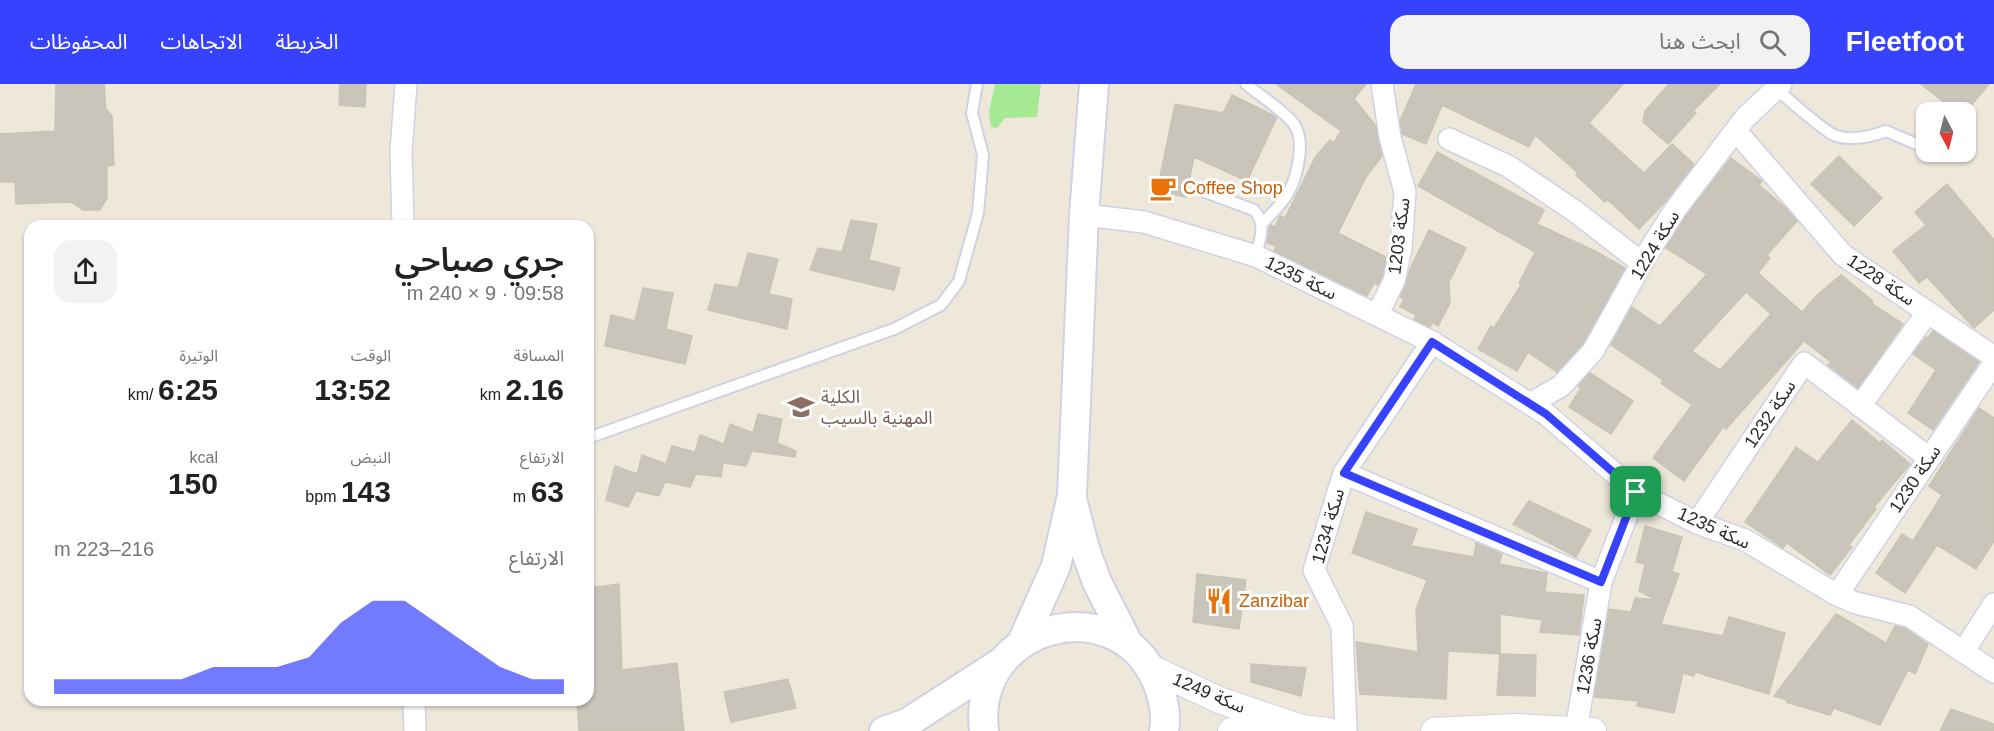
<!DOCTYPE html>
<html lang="ar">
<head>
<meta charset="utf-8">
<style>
  :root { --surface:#fff; --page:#f2f2f2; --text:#222; --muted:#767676; --accent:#3742ff }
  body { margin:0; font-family:Arial,"Noto Sans Arabic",sans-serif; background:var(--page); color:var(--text); direction:rtl; height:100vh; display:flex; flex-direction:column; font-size:22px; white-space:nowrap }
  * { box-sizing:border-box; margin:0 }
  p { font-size:20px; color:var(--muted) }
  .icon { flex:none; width:33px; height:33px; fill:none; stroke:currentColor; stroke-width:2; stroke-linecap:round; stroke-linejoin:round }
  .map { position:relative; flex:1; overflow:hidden; direction:ltr }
  .side { position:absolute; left:24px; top:136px; width:570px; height:486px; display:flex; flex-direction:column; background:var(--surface); border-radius:18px; box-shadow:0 2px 4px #0004; direction:rtl }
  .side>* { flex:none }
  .needle { width:39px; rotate:173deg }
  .tools { position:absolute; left:1916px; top:18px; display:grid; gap:12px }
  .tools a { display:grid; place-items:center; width:60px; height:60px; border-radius:12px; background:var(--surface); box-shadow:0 2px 4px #0004; font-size:30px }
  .pin { position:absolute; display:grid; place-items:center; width:51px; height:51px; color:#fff; margin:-26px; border-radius:12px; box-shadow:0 3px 9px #0006 }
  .round { display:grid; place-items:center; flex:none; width:63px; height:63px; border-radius:18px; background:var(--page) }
  .headline { display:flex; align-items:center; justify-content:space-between; height:102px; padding:0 30px }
  h1 { font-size:33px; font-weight:600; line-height:45px }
  .metrics { display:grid; grid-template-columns:repeat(3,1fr); gap:9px; height:102px; padding:6px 30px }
  .metrics div { display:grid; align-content:center }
  .metrics b { font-size:30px; font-weight:600 }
  .metrics small { font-size:16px; font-weight:400 }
  .metrics p { font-size:16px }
  .chart { height:168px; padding:12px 30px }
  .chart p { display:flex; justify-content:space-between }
  .chart svg { width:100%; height:108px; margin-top:6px; fill:var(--accent); opacity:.7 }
  header { display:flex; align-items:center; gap:36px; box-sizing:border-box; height:84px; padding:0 30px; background:var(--accent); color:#fff }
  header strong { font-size:28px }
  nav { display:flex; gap:33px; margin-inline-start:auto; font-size:21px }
  .search { width:420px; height:54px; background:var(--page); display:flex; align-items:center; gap:15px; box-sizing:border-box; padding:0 21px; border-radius:18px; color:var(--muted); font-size:22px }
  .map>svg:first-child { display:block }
</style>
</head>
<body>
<header>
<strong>Fleetfoot</strong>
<div class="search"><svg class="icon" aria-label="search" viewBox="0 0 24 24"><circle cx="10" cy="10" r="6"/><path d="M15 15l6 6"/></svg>ابحث هنا</div>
<nav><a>الخريطة</a><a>الاتجاهات</a><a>المحفوظات</a></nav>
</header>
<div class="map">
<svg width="1994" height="647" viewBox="0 0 1994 647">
  <rect width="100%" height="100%" fill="#eee8db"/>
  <!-- green -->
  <path fill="#a5e993" d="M995,0H1041L1037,33L1005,34L997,44L991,43L989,28Z"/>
  <!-- building -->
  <path fill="#c9c5bb" stroke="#c9c5b5" stroke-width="1.5" fill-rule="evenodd" d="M56,0H104L106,25L112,32L114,81L107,82V114L100,126H83L71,118L16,120L15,98H0V50L55,47Z
    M340,0H366L365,23L339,21Z
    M1276,0H1366L1354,15L1376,42L1382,72L1366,93L1338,149L1386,173L1382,193L1378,201L1374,199L1367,212L1274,167L1276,162L1267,159L1269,144L1271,141L1275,143L1280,132L1285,134L1316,72L1330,56L1334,59L1341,47Z
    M1416,0H1623L1589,39L1644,89L1672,60L1694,80L1664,119L1639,145L1607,115L1605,118L1576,91L1578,89L1535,51L1529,63L1442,21L1426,60L1402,50L1400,37Z
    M1669,0H1720L1693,27L1696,29L1668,60L1643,38L1645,27Z
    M1921,0H1989L1965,29L1956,28Z
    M1232,11L1277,33L1247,97L1194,73L1186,113L1157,107L1175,20L1223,29Z
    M1437,68L1544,126L1537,140L1597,168L1625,184L1583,260L1557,288L1528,268L1517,287L1478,265L1491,242L1494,244L1521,201L1519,199L1535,168L1418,102Z
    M1839,72L1882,114L1854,142L1811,100Z
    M1731,74L1762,97L1759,101L1786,124L1797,137L1767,171L1770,174L1758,189L1802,228L1817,211L1841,191L1873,217L1871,219L1903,240L1858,304L1828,281L1831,278L1804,257L1726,345L1723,343L1684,397L1653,374L1692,321L1661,299L1663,296L1611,261L1632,223L1660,242L1707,190L1666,164L1685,133ZM1746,208L1771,230L1720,286L1692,267Z
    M1947,100L1994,156V226L1974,244L1927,193L1919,199L1893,167L1926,141L1915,128Z
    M851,136L877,140L869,176L900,184L894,206L810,186L818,164L842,168Z
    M1429,146L1466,164L1449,198L1450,219L1438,242L1432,238L1430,243L1414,235L1416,231L1400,223L1404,215L1400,213L1406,200L1410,185Z
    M748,169L778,175L769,210L792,215L787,245L708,226L715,200L738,204Z
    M643,204L673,209L666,245L692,252L685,280L605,262L611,231L635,237Z
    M1933,247L1979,278L1933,346L1908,329L1936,286L1913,270L1926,253L1928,254Z
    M1590,289L1633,317L1611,350L1569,323L1581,304L1578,302Z
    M1979,324L1994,334V457L1976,485L1937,461L1905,509L1876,489L1902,450L1913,457L1942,411L1929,402Z
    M758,330L782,335L777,359L796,367L795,373L752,367L746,382L723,379L721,393L696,390L690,403L665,398L659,412L636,407L628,423L606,416L615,382L637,390L642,371L666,380L672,362L695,368L700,351L724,360L730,340L753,349Z
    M1852,336L1880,359L1882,356L1910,380L1874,423L1876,425L1849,461L1852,463L1830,491L1787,459L1783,464L1745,438L1796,363L1818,378Z
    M1529,417L1591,446L1576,473L1513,440Z
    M1366,428L1417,445L1411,462L1474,473L1476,459L1502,470L1499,480L1547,489L1545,508L1584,511L1579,551L1540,548L1542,536L1500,530V570L1448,567L1446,615L1360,610L1356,558L1418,568L1416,526L1427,496L1352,469Z
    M1645,442L1682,453L1672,488L1679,490L1661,540L1723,552L1729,533L1785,549L1769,610L1695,588L1694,592L1683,589L1674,629L1637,622L1638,617L1594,613L1609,525L1631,528L1635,514L1657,516L1639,507L1645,480L1636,478Z
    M1197,490L1246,496L1239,545L1193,538Z
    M619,500L622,586L677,579L684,647H579L577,616H588V504Z
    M1836,530L1886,559L1895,542L1904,544L1928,560L1915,590L1908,586L1880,641L1834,624L1830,631L1786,618L1787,616L1774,612Z
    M1500,570L1536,571L1535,612L1497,611Z
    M1251,580L1306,584L1301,612L1251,598Z
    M788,595L796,624L731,638L724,608Z
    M1951,625L1994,640V647H1940Z"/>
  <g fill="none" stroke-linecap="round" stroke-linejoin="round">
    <!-- service casing -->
    <g stroke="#d0d1e5" stroke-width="14">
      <path id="service" d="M1246,0C1259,11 1283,26 1293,39C1307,56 1297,97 1285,114C1279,123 1270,131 1263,139
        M1777,6C1789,15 1824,48 1836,52C1852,57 1870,53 1886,47L1926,64
        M1933,68H1935
        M1205,108L1254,126C1267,141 1260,154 1256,172
        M588,354L894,245L941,221L959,197L978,129L983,71L972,29L977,0"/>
    </g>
    <!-- minor casing -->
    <g stroke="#d0d1e5" stroke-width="24">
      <path id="minor" d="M1736,47L1843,171L1994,273
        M1449,55L1508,82L1576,128L1642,179
        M1084,131L1144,138L1256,172L1432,258L1546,330L1636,408L1697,439L1745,456L1837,511L1856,519L1909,532L1994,588
        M403,142L401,67L406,0
        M1377,231L1394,197L1401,164L1405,108L1390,53L1382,0
        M1530,320L1561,302L1593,267L1647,170L1675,126L1745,34L1781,0
        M1860,322L1928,228
        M1344,389L1601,498
        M1697,439L1804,279L1929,374
        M1837,511L1994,279
        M1963,568L1994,520
        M414,616L415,647
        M1576,646L1601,498L1636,408
        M1346,647L1342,542L1314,486L1344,389L1432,258"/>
    </g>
    <!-- tertiary casing -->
    <g stroke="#d0d1e5" stroke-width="28">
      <path id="tertiary" d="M1151,584L1219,616L1302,644
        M1231,647L1241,645L1302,644L1328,647
        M1434,647L1515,643L1593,647"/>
    </g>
    <!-- secondary casing -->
    <g stroke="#d0d1e5" stroke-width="32">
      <path id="secondary" d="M1073,419L1085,465L1097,498L1129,561
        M1022,558L1056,482L1072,411L1084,131L1094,0
        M884,647L907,639L1000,579
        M984,647C971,541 1116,502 1157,598C1163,613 1167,631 1164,647"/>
    </g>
    <!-- service -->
    <use href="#service" stroke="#fff" stroke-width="10"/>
    <!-- minor -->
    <use href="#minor" stroke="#fff" stroke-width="21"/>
    <!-- tertiary -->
    <use href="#tertiary" stroke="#fff" stroke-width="26"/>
    <!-- secondary -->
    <use href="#secondary" stroke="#fff" stroke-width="28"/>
  </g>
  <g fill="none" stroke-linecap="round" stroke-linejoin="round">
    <!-- route casing -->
    <g stroke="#fff" stroke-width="12">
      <path id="route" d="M1432,258L1546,330L1636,408L1601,498L1344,389Z"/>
    </g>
    <!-- route -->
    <use href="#route" stroke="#3742ff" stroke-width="8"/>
  </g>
  <!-- icons -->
  <defs>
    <g id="cafe-bare" transform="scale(2.07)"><path d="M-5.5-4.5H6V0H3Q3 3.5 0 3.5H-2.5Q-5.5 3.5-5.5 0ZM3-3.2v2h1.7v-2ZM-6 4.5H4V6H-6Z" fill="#e8710a" stroke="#fff" stroke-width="2.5" paint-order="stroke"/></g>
    <g id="university-bare" transform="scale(2.07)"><path d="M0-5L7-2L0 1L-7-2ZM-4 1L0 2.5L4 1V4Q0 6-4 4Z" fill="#8d6e63" stroke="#fff" stroke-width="2.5" paint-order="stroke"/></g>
    <g id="restaurant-bare" transform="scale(2.07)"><path d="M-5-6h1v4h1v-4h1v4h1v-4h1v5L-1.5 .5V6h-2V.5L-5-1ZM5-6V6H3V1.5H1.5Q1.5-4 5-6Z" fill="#e8710a" stroke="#fff" stroke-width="2.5" paint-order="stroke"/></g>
  </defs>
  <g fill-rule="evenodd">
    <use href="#cafe-bare" x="1163" y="104"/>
    <use href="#university-bare" x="801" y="323"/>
    <use href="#restaurant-bare" x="1219" y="517"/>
  </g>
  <g text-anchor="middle" stroke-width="6" stroke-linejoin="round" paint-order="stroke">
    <!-- food labels -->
    <g font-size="18" fill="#c56008" stroke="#fff" text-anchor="start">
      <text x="1183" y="110">Coffee Shop</text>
      <text x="1239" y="523">Zanzibar</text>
    </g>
    <!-- street labels -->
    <g font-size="18" fill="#2a2a2a" stroke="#fff">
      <text transform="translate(1399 152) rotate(-83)" y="6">سكة 1203</text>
      <text transform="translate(1655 161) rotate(-59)" y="6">سكة 1224</text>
      <text transform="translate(1301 194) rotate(26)" y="6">سكة 1235</text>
      <text transform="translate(1881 196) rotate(34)" y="6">سكة 1228</text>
      <text transform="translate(1770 330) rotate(-56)" y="6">سكة 1232</text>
      <text transform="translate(1915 395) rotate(-56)" y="6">سكة 1230</text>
      <text transform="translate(1328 442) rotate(-74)" y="6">سكة 1234</text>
      <text transform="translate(1714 444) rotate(24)" y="6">سكة 1235</text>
      <text transform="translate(1589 572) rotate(-80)" y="6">سكة 1236</text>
      <text transform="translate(1209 609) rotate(23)" y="6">سكة 1249</text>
    </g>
    <!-- education labels -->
    <g font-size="18" fill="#785e54" stroke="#fff" text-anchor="start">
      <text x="821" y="319">الكلية<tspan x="821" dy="21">المهنية بالسيب</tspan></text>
    </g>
  </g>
</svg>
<div class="tools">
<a><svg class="needle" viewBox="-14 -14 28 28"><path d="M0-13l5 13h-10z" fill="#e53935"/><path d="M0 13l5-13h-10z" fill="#767676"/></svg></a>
</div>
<div class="pin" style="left:1636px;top:408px;background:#1e9e55"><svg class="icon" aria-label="arrive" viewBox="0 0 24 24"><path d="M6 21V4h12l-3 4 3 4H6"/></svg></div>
<section class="side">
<div class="headline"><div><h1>جري صباحي</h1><p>09:58 · 9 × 240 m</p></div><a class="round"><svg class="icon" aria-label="share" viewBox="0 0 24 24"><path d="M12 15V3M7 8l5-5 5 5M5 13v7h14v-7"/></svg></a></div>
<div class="metrics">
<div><p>المسافة</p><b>2.16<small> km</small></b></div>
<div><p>الوقت</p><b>13:52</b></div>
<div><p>الوتيرة</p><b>6:25<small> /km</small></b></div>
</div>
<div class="metrics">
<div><p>الارتفاع</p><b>63<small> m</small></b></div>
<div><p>النبض</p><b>143<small> bpm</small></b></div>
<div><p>kcal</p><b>150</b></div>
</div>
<div class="chart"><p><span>الارتفاع</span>216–223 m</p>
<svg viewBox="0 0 160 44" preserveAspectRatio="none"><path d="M0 44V38L10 38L20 38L30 38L40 38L50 33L60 33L70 33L80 29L90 15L100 6L110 6L120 15L130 24L140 33L150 38L160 38V44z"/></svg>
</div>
</section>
</div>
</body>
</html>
